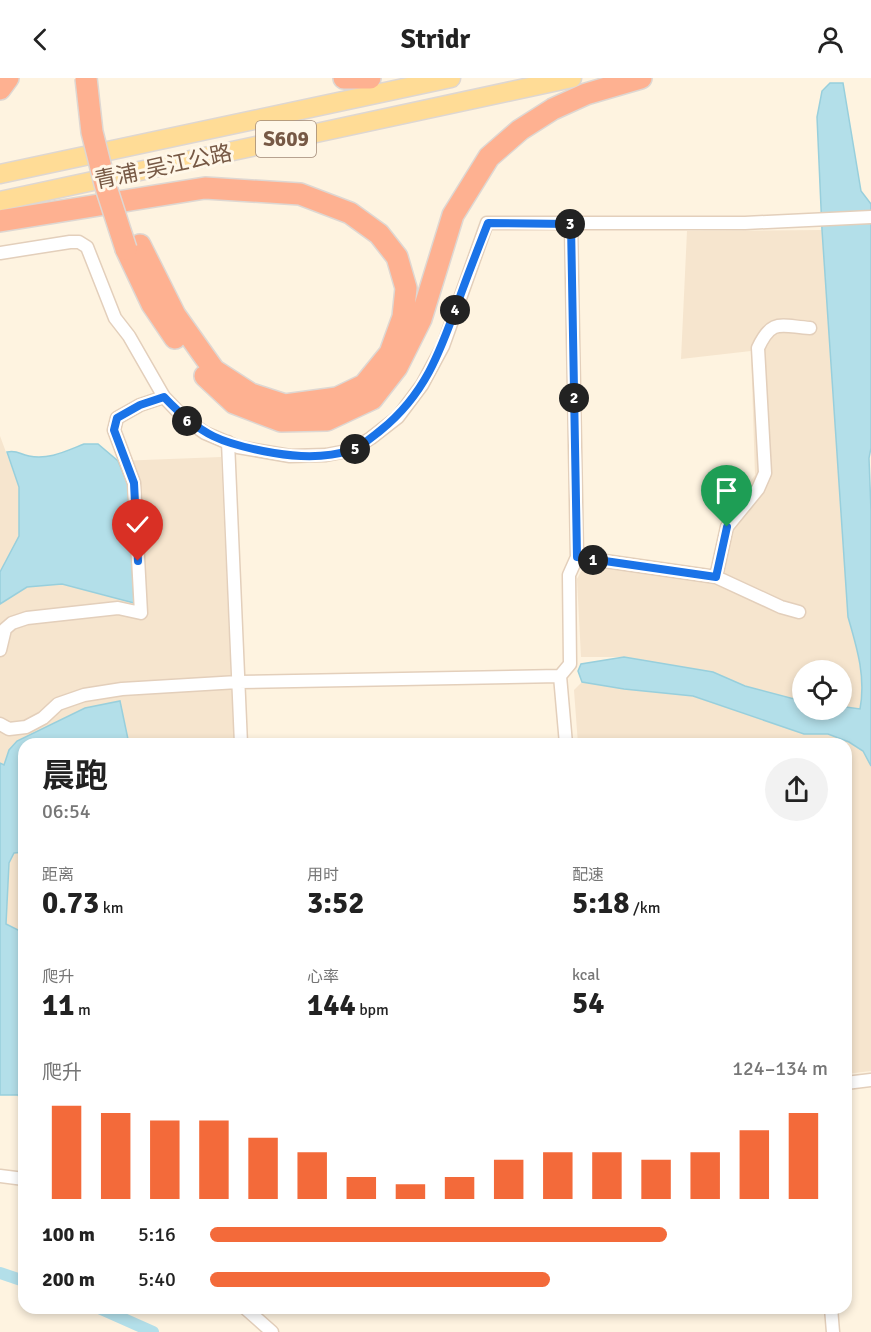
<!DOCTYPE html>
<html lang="zh">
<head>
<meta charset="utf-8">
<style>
  :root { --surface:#fff; --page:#f2f2f2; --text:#222; --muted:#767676; --accent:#f36a3a }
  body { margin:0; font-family:Signika,"Noto Sans SC",sans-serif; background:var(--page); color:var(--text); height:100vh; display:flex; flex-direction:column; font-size:22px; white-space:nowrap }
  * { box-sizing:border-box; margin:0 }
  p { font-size:20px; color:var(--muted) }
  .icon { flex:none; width:33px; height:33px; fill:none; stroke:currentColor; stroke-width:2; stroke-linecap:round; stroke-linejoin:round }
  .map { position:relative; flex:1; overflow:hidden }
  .sheet { position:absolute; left:18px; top:660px; width:834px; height:576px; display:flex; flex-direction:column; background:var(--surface); border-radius:18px; box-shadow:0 3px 9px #0003 }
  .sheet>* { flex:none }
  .controls { position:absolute; left:792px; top:582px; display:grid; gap:12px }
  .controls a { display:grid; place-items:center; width:60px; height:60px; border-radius:50%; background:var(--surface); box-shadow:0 3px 9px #0003; font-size:30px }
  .pin { position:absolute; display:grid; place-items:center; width:51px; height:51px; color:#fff; margin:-62px -26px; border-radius:50% 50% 50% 0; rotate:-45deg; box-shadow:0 0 6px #0007 }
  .pin .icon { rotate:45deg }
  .km { position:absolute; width:30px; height:30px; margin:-15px; border-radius:50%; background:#222; color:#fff; font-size:16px; line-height:30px; text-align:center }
  .round { display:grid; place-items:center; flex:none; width:63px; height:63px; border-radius:32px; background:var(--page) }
  .summary { display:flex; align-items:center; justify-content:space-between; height:102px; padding:0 24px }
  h1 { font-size:33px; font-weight:700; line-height:45px }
  .figures { display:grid; grid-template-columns:repeat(3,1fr); gap:9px; height:102px; padding:6px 24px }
  .figures div { display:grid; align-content:center }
  .figures b { font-size:30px; font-weight:700 }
  .figures small { font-size:16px; font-weight:400 }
  .figures p { font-size:16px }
  .chart { height:168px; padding:12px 24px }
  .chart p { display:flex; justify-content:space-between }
  .chart svg { width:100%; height:108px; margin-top:6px; stroke:var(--accent); stroke-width:6 }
  ul { padding:0 24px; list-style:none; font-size:20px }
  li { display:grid; grid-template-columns:96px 72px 1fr; align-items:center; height:45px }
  li i { height:15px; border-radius:8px; background:var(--accent) }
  header { display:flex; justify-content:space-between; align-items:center; height:78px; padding:0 24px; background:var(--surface); font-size:27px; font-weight:700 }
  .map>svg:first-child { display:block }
</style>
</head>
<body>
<header><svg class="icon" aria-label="back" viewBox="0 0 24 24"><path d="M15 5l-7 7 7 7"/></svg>Stridr<svg class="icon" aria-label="person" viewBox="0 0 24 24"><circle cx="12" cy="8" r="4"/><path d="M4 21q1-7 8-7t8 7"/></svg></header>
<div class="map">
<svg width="871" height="1254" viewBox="0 0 871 1254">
  <rect width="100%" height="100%" fill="#fef3e0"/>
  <!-- residential -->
  <path fill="#f6e5ce" d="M822,152L848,539L860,580L863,616L860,632L846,629L841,633L836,632H842V592H802V623L745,608L713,594L624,579H581L577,501L590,476L711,493L722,443L755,397L751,273L681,281L687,153Z
    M0,358L19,409V458L0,494Z
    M221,379L234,666H129L120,623L9,672L4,687L0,685V526L27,509L62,506L133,524L128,407L118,383Z
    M582,604L624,611L693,618L804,656H828L849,664L863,673L871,688V993L846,996V666H578L574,612Z
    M24,774V855L6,847L9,785L14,775Z"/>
  <!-- water -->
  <path fill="#b3dfe9" stroke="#98cfdc" stroke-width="1.5" d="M830,5H843L861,113L871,126V370L869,380L871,433V688L863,673L849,664L828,656H804L693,618L624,611L582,604L578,593L581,586L624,579L713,594L745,608L802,623V632L841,633L846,629L860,631C866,599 857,570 848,539L822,152L817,39L822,13Z
    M84,366H98L118,383L128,407L134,525L62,506L27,509L0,526V494L19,458V409L7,374C18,372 19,376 29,378C49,382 66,373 84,366Z
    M120,623L129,666H24V774L14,775L9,785L6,846L24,855V1027L18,1017H0V685L4,687L9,672L17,663L85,630Z"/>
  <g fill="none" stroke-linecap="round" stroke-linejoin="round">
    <!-- canal -->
    <path stroke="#b3dfe9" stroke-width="12" d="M0,1195L24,1203
      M99,1230L153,1254"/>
    <!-- minor casing -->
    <g stroke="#e3cfbb" stroke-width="15">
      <path id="minor" d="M0,175L70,164H79L87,169L115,240L129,258L164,319L185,341L205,355L238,369L290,378L326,377L352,372L371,360L398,339L422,307L443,268L487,145H745L871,139
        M228,364L241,666
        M577,479L716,499L727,449L758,411L765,395L758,270C772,240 780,248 810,250
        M716,499L781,529L799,534
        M0,572L5,551L12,545L27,540L118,530L141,535L134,405L114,352L117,340L140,327L164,319
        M0,646L9,651L26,649L43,640L58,626L84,617L122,611L238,604L560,598
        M566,666L560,598L570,586L569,497L577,479L571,146
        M846,1005L871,1002
        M0,1098L24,1101
        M245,1230L272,1254
        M831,1230L833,1254"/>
    </g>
    <!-- primary casing -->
    <g stroke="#ded7d2" stroke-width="21">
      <path id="primary" d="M0,96L451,0
        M0,123L572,0"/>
    </g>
    <!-- motorway casing -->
    <g stroke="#ded7d2" stroke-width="24">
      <path id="motorway" d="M344,0H370
        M0,11L8,0
        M0,143L205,110L300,116L350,135L379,156L397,179L406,210L403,239L390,275L364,307L337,320L285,327L251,316L214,292L175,237L140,167
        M126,171L152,226L175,260
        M205,298L234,325L281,343L327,342L372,321L397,289L421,241L453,137L489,79L520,52L553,31L586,16L641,0"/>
    </g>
    <!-- minor -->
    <use href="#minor" stroke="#fff" stroke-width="12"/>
    <!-- primary -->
    <use href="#primary" stroke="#ffdc96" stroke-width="18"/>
    <!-- motorway -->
    <use href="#motorway" stroke="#feb191" stroke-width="21"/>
    <!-- motorway-bridge casing -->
    <g stroke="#ded7d2" stroke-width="24" stroke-linecap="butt">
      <path id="motorway-bridge" d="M86,0L92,54L105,106L126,171"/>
    </g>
    <!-- motorway-bridge -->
    <use href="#motorway-bridge" stroke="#feb191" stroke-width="21"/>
  </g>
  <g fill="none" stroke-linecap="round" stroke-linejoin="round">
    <!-- route casing -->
    <g stroke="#fff" stroke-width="12">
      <path id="route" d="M138,483L134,405L114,352L117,340L140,327L164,319C201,358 222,366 274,375C298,379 327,380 351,372C361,369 372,359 381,352C428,314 442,268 462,213C470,191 479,168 488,145L571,146L577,479L716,499L727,449"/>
    </g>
    <!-- route -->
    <use href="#route" stroke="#1a73e8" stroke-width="8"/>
  </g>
  <g text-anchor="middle" stroke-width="6" stroke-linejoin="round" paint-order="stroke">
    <!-- shield labels -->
    <rect fill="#fff7e8" stroke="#a08876" stroke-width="1.5" x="256" y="43" width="60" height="36" rx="4.5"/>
    <g font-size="21" font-weight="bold" fill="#775945">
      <text x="286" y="68">S609</text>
    </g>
    <!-- street labels -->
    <g font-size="22" fill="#775945" stroke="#fff7e8">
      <text transform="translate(163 88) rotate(-12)" y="8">青浦-吴江公路</text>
    </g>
  </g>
</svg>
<div class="controls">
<a><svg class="icon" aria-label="locate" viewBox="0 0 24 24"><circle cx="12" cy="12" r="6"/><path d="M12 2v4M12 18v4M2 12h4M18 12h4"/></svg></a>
</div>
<div class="pin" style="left:727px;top:449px;background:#1e9e55"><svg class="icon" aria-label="arrive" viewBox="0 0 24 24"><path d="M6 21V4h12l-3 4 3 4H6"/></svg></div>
<div class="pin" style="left:138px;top:483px;background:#d93025"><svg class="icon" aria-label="check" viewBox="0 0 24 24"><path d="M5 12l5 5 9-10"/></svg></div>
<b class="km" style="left:593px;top:482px">1</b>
<b class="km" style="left:574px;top:320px">2</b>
<b class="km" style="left:570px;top:146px">3</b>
<b class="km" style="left:455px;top:232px">4</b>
<b class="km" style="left:355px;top:371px">5</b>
<b class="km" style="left:187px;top:343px">6</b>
<section class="sheet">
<div class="summary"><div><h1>晨跑</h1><p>06:54</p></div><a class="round"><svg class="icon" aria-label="share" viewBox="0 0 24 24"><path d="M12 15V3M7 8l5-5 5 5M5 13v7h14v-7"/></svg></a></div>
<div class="figures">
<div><p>距离</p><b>0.73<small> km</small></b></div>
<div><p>用时</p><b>3:52</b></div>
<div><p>配速</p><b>5:18<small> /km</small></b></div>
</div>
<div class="figures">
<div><p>爬升</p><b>11<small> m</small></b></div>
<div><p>心率</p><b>144<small> bpm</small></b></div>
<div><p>kcal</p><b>54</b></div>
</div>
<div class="chart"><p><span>爬升</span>124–134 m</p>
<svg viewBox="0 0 160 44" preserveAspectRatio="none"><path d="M5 44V6M15 44V9M25 44V12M35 44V12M45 44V19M55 44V25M65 44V35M75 44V38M85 44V35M95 44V28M105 44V25M115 44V25M125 44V28M135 44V25M145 44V16M155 44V9"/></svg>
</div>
<ul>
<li><b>100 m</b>5:16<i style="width:74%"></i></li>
<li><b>200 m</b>5:40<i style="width:55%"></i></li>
</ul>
</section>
</div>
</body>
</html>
